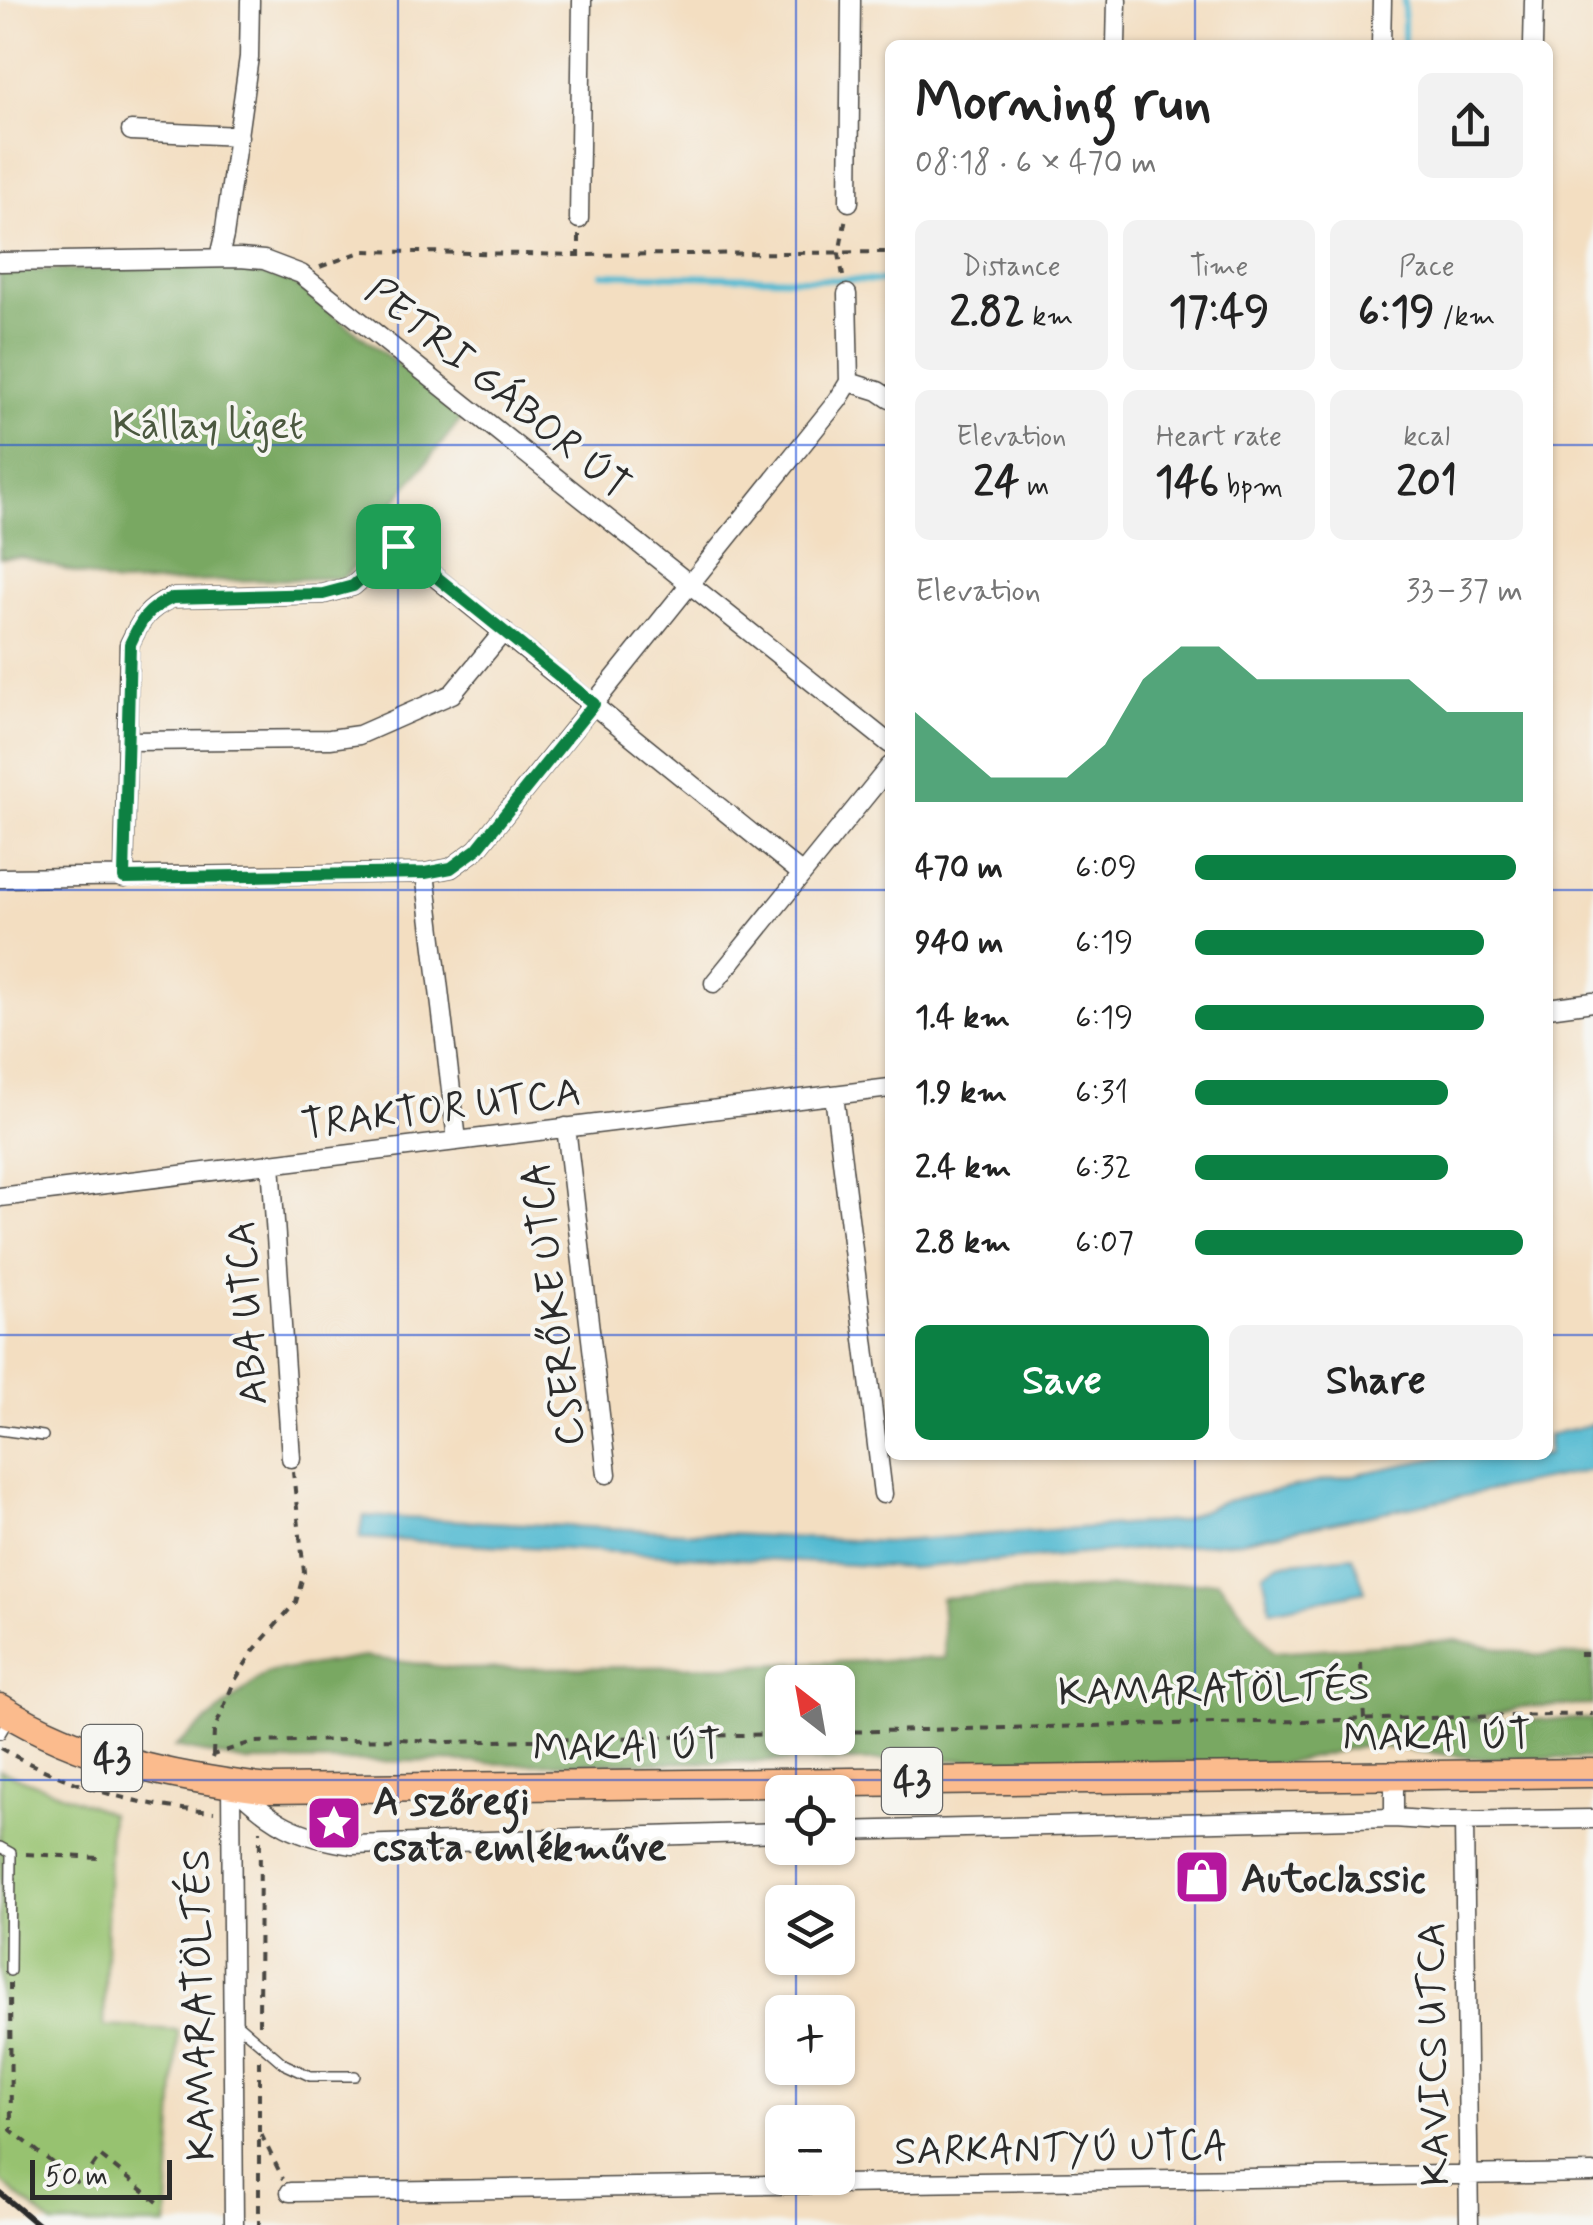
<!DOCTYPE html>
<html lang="en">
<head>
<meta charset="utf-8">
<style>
  :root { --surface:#fff; --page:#f2f2f2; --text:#222; --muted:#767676; --accent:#0b8043 }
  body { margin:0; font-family:Mynerve,sans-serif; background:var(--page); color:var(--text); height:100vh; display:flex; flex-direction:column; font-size:38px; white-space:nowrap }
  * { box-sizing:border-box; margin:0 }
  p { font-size:32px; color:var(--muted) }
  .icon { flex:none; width:55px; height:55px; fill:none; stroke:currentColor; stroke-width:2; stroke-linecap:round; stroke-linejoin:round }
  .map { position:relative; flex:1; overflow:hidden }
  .side { position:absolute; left:885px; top:40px; width:668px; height:1420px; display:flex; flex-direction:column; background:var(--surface); border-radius:15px; box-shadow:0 2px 8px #0004 }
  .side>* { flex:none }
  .needle { width:65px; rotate:329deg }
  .buttons { position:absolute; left:765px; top:1665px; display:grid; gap:20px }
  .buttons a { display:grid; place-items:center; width:90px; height:90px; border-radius:15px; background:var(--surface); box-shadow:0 2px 8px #0004; font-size:50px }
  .scale { position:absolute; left:30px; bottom:25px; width:142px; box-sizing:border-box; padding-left:10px; border:5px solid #2b2b2b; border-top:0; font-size:28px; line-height:35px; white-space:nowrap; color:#2b2b2b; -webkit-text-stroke:8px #f6f6f2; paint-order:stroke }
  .pin { position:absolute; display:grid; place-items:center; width:85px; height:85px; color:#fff; margin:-42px; border-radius:20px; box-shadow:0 5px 15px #0006 }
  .round { display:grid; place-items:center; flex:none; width:105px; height:105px; border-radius:15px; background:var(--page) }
  .summary { display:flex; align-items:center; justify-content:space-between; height:170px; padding:0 30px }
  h1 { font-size:55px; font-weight:700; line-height:75px }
  .metrics { display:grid; grid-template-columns:repeat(3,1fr); gap:15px; height:170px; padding:10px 30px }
  .metrics div { display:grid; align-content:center; border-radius:15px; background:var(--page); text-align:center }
  .metrics b { font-size:42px; font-weight:700 }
  .metrics small { font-size:28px; font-weight:400 }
  .metrics p { font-size:28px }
  .chart { height:280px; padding:20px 30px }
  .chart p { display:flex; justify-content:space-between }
  .chart svg { width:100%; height:180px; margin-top:10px; fill:var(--accent); opacity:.7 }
  .cta { display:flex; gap:20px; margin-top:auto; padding:20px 30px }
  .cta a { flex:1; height:115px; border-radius:15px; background:var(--accent); color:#fff; font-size:40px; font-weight:700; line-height:115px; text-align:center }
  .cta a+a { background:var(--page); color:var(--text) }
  ul { padding:0 30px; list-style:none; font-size:32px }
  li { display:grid; grid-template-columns:160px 120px 1fr; align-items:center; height:75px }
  li i { height:25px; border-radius:12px; background:var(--accent) }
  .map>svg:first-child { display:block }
</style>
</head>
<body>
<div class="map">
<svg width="1593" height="2225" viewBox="0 0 1593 2225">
  <rect width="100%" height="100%" fill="#f6f6f2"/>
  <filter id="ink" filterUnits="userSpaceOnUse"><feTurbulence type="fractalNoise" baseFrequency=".01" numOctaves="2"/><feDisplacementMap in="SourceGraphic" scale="20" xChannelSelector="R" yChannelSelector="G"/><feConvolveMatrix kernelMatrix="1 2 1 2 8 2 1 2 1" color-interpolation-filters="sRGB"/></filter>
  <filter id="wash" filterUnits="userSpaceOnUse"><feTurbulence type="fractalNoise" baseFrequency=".0048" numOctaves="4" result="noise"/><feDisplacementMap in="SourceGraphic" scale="40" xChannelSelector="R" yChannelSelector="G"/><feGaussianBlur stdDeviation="2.25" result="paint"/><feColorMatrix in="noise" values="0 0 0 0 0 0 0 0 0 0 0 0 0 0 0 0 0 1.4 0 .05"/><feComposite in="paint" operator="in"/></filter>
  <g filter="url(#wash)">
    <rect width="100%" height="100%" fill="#f3dec1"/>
    <!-- green -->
    <path fill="#97c26f" stroke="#61764d" stroke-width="2.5" d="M0,1770L110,1813L104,2026L178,2030L167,2225H53L0,2181Z"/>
    <!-- forest -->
    <path fill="#79a862" stroke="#526a46" stroke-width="2.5" fill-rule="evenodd" d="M225,266L291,281L464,416L379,521L372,549L343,578L116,584L21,557L0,558V271Z
      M1218,1581L1274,1652L1455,1640L1538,1655H1593V1705L1522,1707L1466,1720L1593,1719V1758L1483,1759L1365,1745L1283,1764L955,1760L507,1764L439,1761L247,1762L175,1747L266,1673L364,1657L461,1669L729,1666L945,1658L941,1598ZM782,1682H838V1738H782Z"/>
    <!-- water -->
    <path fill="#53bad1" stroke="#3f727e" stroke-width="2.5" d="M1593,1424V1470L1240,1541L910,1568L360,1538L364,1516L886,1542L1179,1521L1221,1502L1451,1455H1548V1435Z
      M1353,1556L1365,1591L1271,1610L1263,1574L1280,1563Z"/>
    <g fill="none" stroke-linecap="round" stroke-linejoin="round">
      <!-- stream -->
      <path stroke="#53bad1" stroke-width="6" d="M1404,45V0
        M602,274L890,281"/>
    </g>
  </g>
  <g filter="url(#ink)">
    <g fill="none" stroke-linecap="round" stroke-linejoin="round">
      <!-- lane casing -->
      <g stroke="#494642" stroke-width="12">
        <path id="lane" d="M0,1430L43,1436
          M0,1734L10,1717
          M0,1847L11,1853L10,1971
          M232,2019L284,2064L310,2076H355"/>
      </g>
      <!-- street casing -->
      <g stroke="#494642" stroke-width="21">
        <path id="street" d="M1116,45L1117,0
          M1381,45L1382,0
          M1533,45L1534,0
          M131,131L239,136
          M849,202L851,0
          M579,219L582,0
          M219,257L224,236L249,57L250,0
          M0,262L240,258L264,260L301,274L890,744
          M849,382L878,391L890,399
          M129,741L330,739L359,735L452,694L504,631
          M425,873L457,1140
          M0,878L425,873L451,868L477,849L838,400L849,382L847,294
          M124,878L129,645C141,620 146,610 171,598L323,594L353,586L398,547L802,874
          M714,983L890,766
          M1548,1008L1593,1002
          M834,1095L883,1494
          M566,1127L607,1474
          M271,1163L291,1458
          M0,1197L890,1088
          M1394,1776V1818
          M231,1784L234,2225
          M232,1784C273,1824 296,1836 352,1845L782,1832
          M1464,1821L1469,2225
          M838,1831L1394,1818L1438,1821L1593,1819
          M290,2192L1593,2173"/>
      </g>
      <!-- primary casing -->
      <g stroke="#494642" stroke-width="31">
        <path id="primary" d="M0,1708C84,1760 173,1777 269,1789L1593,1773"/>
      </g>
      <!-- path -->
      <path stroke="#494642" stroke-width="4" stroke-dasharray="8 8" stroke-linecap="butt" d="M579,235V255
        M320,267L363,251L579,255L890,252
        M843,276L839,254L846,217
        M1579,1654H1593
        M1361,1663L1364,1720
        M838,1732L1593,1714
        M0,1748C66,1785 137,1807 214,1812
        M213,1755L214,1731L234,1682L254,1650L296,1602L304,1572L293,1472
        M212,1758L213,1755L252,1742L398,1739L449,1742L782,1734
        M26,1854L100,1858
        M10,1983L11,2130L80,2185L100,2156L159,2203
        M259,2025L260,1830
        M259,2060V2225
        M261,2134L283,2179"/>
      <!-- lane -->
      <use href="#lane" stroke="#fff" stroke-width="9"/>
      <!-- street -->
      <use href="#street" stroke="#fff" stroke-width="18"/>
      <!-- primary -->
      <use href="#primary" stroke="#fbbb8d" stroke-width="28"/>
      <!-- rail -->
      <path stroke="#2b2b2b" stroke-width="6" d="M0,2193L38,2225"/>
    </g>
  </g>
  <g fill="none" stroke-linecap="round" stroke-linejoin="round" filter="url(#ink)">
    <!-- route casing -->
    <g stroke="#fff" stroke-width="20">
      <path id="route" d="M398,546L594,704L477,849L451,868L425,873L124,878L130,644C141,620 146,610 172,598L323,594L353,586Z"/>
    </g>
    <!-- route -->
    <use href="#route" stroke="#0b8043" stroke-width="12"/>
  </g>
  <!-- grid -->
  <path fill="none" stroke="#1d4ed8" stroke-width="2.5" stroke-opacity="0.55" d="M398,0V2225M796,0V1682M1195,0V45M0,445H890M1548,445H1593M0,890H890M1548,890H1593M0,1335H890M1548,1335H1593M1195,1455V2225M796,1738V1792M0,1780H1593M796,1848V1902M796,1958V2012M796,2068V2122M796,2178V2225"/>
  <!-- icons -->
  <defs>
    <g id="sight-square" transform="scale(2.875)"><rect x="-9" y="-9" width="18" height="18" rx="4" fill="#b5179e" stroke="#f6f6f2"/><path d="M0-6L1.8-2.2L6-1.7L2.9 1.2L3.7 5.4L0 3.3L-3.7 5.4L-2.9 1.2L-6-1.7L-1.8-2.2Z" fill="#fff"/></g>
    <g id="shop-square" transform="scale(2.875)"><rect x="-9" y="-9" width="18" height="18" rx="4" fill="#b5179e" stroke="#f6f6f2"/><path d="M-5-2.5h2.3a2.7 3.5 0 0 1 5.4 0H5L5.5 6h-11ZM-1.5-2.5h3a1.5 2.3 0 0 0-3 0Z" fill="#fff"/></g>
  </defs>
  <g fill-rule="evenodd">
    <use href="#sight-square" x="334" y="1823"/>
    <use href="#shop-square" x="1202" y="1877"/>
  </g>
  <g text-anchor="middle" stroke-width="8" stroke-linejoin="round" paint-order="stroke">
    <!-- shield labels -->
    <g fill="#f6f6f2" stroke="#686867" stroke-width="2.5">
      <rect x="82" y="1725" width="60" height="66" rx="8"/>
      <rect x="882" y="1748" width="60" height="66" rx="8"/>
    </g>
    <g font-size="38" font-weight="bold" fill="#2b2b2b">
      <text x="112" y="1771">43</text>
      <text x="912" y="1794">43</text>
    </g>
    <!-- street labels -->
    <g font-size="40" fill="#2b2b2b" stroke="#f6f6f2">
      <text transform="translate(499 387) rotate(39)" y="14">PETRI GÁBOR ÚT</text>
      <text transform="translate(441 1107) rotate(-7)" y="14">TRAKTOR UTCA</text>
      <text transform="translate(552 1304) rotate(-97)" y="14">CSERŐKE UTCA</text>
      <text transform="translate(246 1313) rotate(-94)" y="14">ABA UTCA</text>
      <text transform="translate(1214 1688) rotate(-1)" y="14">KAMARATÖLTÉS</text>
      <text transform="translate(1437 1735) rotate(-1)" y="14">MAKAI ÚT</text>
      <text transform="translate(627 1745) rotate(-1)" y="14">MAKAI ÚT</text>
      <text transform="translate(197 2005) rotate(-91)" y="14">KAMARATÖLTÉS</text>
      <text transform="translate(1432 2054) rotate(-91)" y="14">KAVICS UTCA</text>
      <text transform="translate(1061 2147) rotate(-1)" y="14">SARKANTYÚ UTCA</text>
    </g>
    <!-- park labels -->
    <g font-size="40" fill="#4b583f" stroke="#f6f6f2">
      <text x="208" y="438">Kállay liget</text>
    </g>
    <!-- poi labels -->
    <g font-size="40" font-weight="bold" fill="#2b2b2b" stroke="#f6f6f2" text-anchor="start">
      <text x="373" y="1814">A szőregi<tspan x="373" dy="46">csata emlékműve</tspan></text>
      <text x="1241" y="1891">Autoclassic</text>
    </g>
  </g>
</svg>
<div class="buttons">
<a><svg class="needle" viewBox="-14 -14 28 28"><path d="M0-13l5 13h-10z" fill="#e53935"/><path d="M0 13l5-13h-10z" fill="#767676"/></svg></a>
<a><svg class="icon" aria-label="locate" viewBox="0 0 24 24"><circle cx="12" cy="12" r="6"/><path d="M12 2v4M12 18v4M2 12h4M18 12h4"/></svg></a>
<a><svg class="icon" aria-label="layers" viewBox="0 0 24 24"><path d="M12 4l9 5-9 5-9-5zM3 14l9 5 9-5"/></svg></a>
<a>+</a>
<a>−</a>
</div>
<div class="scale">50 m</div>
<div class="pin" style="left:398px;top:546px;background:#1e9e55"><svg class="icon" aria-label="arrive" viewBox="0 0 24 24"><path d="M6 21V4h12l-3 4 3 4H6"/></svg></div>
<section class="side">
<div class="summary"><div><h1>Morning run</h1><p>08:18 · 6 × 470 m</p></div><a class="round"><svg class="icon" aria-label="share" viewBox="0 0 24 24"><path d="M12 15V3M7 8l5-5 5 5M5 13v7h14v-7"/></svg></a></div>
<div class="metrics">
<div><p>Distance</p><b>2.82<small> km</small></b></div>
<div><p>Time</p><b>17:49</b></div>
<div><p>Pace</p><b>6:19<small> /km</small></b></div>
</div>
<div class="metrics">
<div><p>Elevation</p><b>24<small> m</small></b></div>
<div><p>Heart rate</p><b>146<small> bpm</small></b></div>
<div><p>kcal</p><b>201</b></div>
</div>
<div class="chart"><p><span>Elevation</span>33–37 m</p>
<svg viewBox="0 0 160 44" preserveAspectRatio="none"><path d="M0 44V22L10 30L20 38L30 38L40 38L50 30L60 14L70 6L80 6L90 14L100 14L110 14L120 14L130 14L140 22L150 22L160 22V44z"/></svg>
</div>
<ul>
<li><b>470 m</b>6:09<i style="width:98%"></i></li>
<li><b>940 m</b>6:19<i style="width:88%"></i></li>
<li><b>1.4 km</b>6:19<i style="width:88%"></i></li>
<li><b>1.9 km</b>6:31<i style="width:77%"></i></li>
<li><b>2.4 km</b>6:32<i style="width:77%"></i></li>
<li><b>2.8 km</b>6:07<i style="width:100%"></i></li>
</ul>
<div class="cta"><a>Save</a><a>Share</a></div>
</section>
</div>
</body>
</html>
